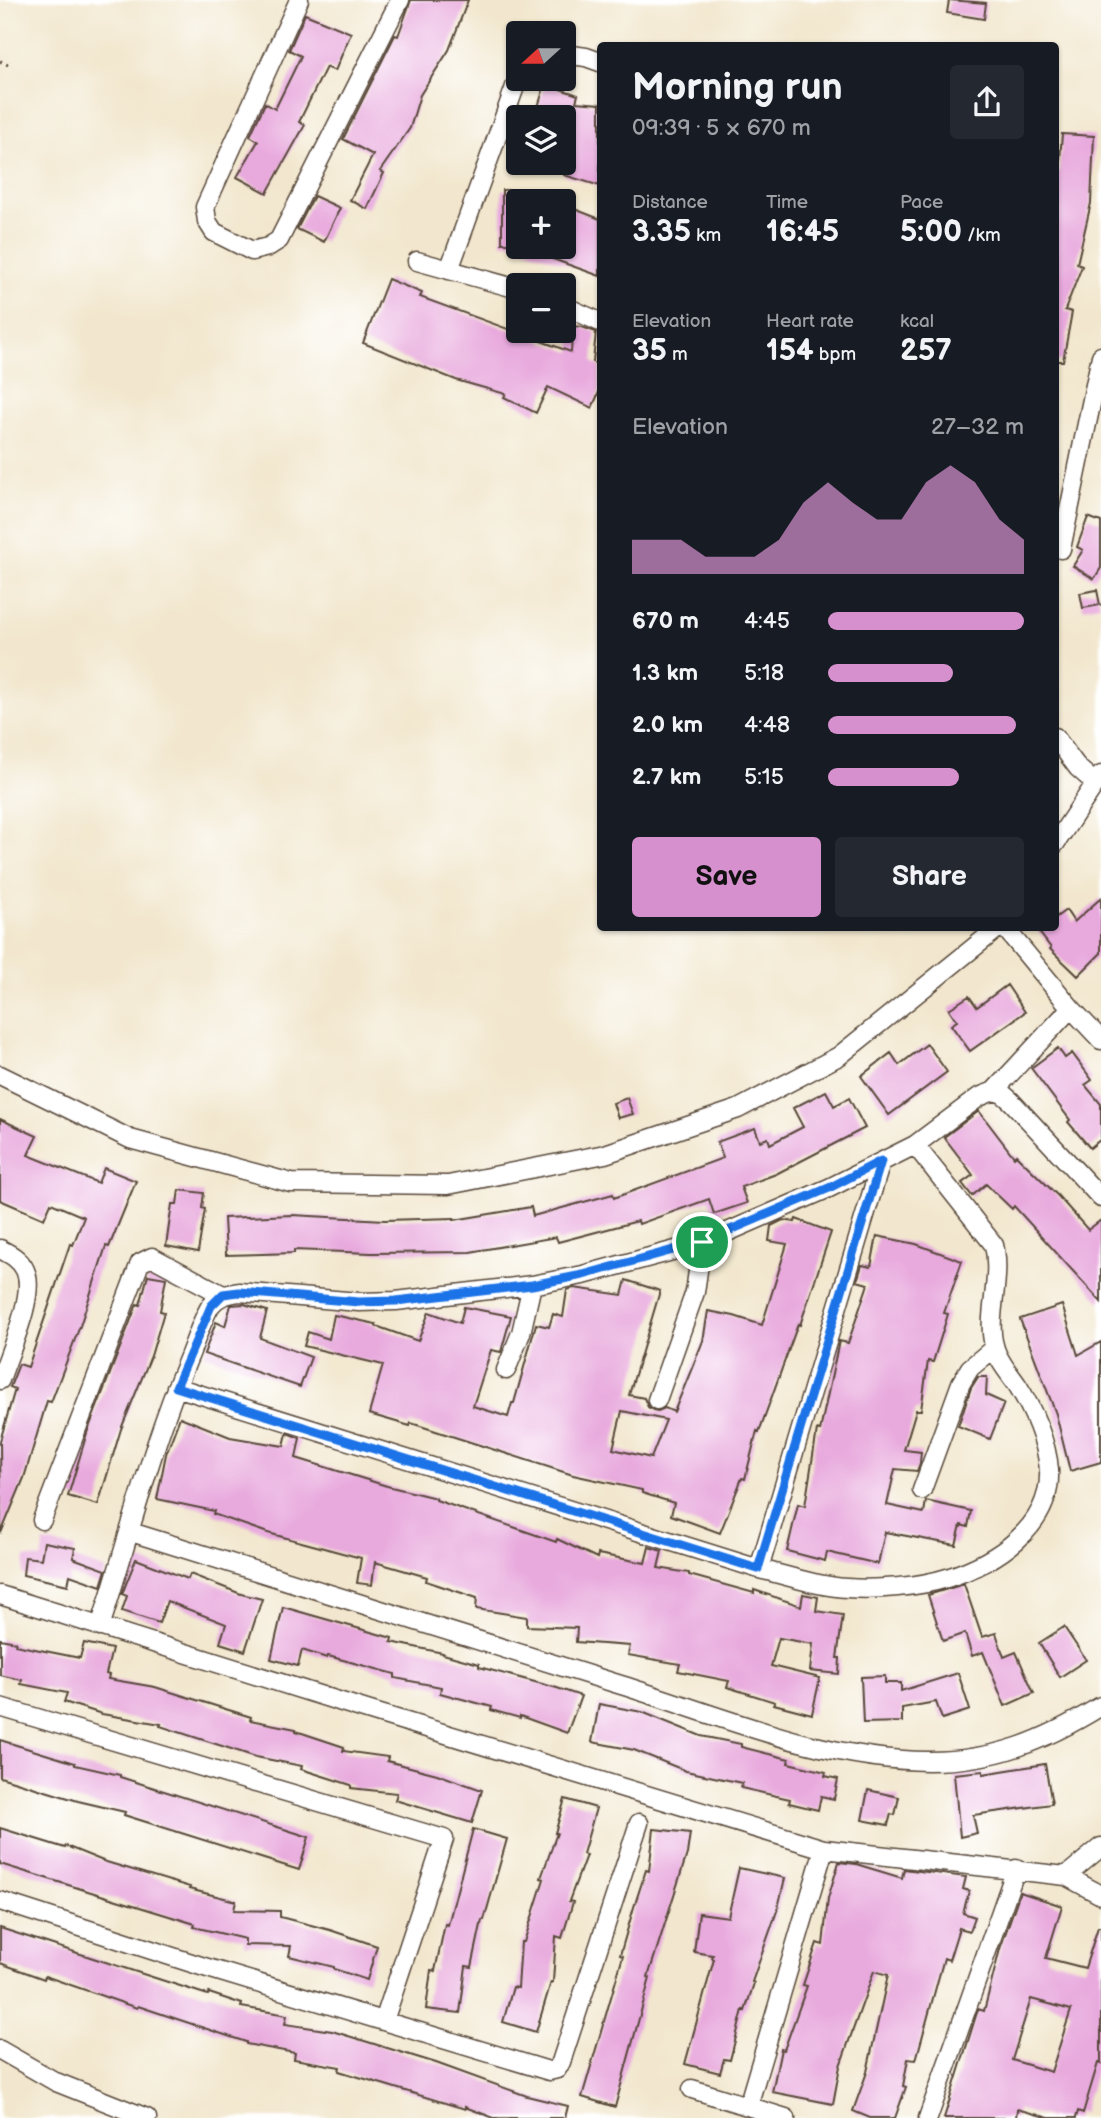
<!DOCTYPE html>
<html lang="en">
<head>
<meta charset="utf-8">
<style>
  :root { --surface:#171b24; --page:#242831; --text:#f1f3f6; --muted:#9ea1a6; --accent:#d690ce }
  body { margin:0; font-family:"Balsamiq Sans",sans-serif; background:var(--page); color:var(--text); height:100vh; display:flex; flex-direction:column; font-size:26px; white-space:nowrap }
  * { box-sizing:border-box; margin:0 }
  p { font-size:23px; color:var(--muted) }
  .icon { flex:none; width:38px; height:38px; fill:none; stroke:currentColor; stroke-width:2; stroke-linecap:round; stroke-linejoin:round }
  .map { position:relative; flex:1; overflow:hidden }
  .sheet { position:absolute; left:597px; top:42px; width:462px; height:889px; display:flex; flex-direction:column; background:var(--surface); border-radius:7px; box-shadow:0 2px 5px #0004 }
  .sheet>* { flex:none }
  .needle { width:46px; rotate:249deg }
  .controls { position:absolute; left:506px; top:21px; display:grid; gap:14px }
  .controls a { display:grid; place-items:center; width:70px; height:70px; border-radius:7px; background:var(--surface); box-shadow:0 2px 5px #0004; font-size:35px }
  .pin { position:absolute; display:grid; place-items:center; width:60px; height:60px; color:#fff; margin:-30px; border:4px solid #fff; border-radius:50%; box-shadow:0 2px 7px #0007 }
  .round { display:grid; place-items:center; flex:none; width:74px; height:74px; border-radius:7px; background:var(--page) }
  .overview { display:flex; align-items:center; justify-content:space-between; height:119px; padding:0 35px }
  h1 { font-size:38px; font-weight:800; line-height:52px }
  .metrics { display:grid; grid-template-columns:repeat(3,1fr); gap:10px; height:119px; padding:7px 35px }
  .metrics div { display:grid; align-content:center }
  .metrics b { font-size:30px; font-weight:800 }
  .metrics small { font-size:19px; font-weight:400 }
  .metrics p { font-size:19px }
  .chart { height:196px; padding:14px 35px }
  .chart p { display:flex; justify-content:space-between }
  .chart svg { width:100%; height:126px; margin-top:7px; fill:var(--accent); opacity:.7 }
  .button { display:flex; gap:14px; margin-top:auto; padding:14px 35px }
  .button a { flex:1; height:80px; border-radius:7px; background:var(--accent); color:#111; font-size:28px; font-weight:800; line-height:80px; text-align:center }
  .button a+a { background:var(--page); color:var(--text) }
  ul { padding:0 35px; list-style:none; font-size:23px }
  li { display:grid; grid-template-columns:112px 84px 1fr; align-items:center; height:52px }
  li i { height:18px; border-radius:9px; background:var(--accent) }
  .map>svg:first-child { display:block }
</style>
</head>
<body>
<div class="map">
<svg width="1101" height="2118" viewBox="0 0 1101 2118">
  <rect width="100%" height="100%" fill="#fff"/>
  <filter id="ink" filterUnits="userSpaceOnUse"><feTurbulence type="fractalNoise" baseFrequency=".0143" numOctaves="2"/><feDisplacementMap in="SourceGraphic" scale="14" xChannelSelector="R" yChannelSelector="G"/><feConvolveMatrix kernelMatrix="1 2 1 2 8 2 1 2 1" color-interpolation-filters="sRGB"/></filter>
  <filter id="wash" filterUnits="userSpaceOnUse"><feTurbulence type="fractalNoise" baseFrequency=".00686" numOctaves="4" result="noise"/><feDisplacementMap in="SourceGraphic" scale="28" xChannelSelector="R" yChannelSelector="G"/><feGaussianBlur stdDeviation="1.57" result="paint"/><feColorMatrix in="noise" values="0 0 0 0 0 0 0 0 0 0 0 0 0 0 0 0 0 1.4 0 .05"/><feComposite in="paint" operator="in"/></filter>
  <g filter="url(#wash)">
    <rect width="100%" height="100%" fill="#f2e7ce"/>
    <g id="blocks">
      <!-- building -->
      <path fill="#e8a9dd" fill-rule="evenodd" d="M411,0H468L449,50L420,95L410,128L380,171L384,173L367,209L350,200L373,155L343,139L395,35L398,36Z
        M949,0L986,3L984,19L947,13Z
        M305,14L351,33L335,71L326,67L299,122L305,125L267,193L237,177L258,141L250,136L265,103L275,109L301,56L289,50Z
        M545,84L578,95L576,102L600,104V186L564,175V117H535Z
        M1062,134L1094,136L1091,203L1077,264L1082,266L1065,310L1072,312L1063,361H1055L1056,172H1059Z
        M502,190H518V243H502Z
        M314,196L340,208L324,242L297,229Z
        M564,205L600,219V276L522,248L564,247Z
        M388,279L422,293L420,297L571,352L573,326L582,327L596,332L593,362L600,366V390L592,408L548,387L536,413L504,397L506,394L456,380L363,343Z
        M1088,517L1101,522V568L1094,579L1073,566L1083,550L1077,547Z
        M1097,590L1100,605L1083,608L1080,593Z
        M1101,898V953L1078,976L1050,949L1051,948L1036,928H1055V918L1066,910L1074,922Z
        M1007,985L1025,1012L970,1051L951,1025L957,1021L949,1009L969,996L977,1007Z
        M927,1044L947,1072L889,1115L861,1076L891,1053L899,1065Z
        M1058,1048L1065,1058L1072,1053L1092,1080L1085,1085L1101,1104V1139L1090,1148L1068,1122L1070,1120L1031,1068Z
        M826,1091L834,1106L849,1098L865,1128L776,1174L741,1187L747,1203L714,1214L709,1199L639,1224L638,1221L558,1242L556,1237L470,1252L371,1253L294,1250V1253L226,1255L224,1218L292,1215L385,1220L454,1218V1220L531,1207L533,1216L613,1194L614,1198L723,1158L717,1142L755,1128L760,1141L768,1138L770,1144L803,1127L793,1108Z
        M627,1098L633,1114L618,1118L613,1103Z
        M979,1111L1014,1157L1016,1155L1058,1196L1088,1230L1101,1220V1302L1014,1206L1012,1209L986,1184L972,1196L962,1183L973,1175L944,1137Z
        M0,1119L37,1136L28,1155L98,1183L104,1168L136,1181L109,1247L106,1246L80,1326L51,1402L47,1401L24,1478L1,1533L0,1441L15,1389L10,1387L19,1364L28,1367L70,1244L73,1245L84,1217L51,1203L44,1219L0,1200Z
        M179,1190L204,1193L202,1208L205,1209L198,1252L166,1246L172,1204H177Z
        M796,1219L831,1232L800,1325L798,1324L759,1432L757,1431L745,1479L742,1478L720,1533L671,1515L674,1503L642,1493V1490L573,1475L411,1423L410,1426L369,1414L383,1365L304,1346L308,1332L329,1339L334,1315L376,1324V1326L418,1341L429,1312L460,1323L464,1307L511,1316L501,1352L491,1350L473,1406L508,1417L512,1403H514L536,1324L549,1327L553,1314L563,1317L567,1290L574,1288L622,1295L626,1280L660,1291L629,1395L644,1398L648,1407L653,1410L658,1411L665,1408L674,1412L703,1341L708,1311L734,1316L762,1325L787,1244L769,1241L771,1226L783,1220L795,1222ZM622,1411L666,1420L651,1458L613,1449Z
        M877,1236L916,1244L962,1261L944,1313L948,1314L933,1362L928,1361L921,1410H916L904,1450L921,1452L920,1463L917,1471L895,1469L887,1505L924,1513L926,1501L971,1511L968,1527L961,1525L956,1545L885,1532L878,1564L827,1552L825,1561L787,1551L798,1504L805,1506L817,1430L820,1431L839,1341L848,1343L868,1284L857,1281L862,1265L871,1267Z
        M148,1275L166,1278L160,1311L164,1312L151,1356L121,1429L98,1505L68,1496L87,1433L137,1304L140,1305Z
        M244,1304L267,1311L260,1338L311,1357L300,1387L204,1354L216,1322L225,1326L231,1305Z
        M1062,1305L1078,1355L1101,1342V1462L1070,1471L1056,1414L1020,1319Z
        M978,1377H987L986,1395L1004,1403L990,1439L958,1426L971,1388Z
        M180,1417L230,1437L284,1446L287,1433L300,1438L296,1458L387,1486L436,1498V1500L556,1542L557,1539L597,1558L598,1554L645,1563L649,1547L662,1551L658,1568L689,1573V1575L754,1593V1590L801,1606L803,1594L818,1597L816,1611L843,1615L837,1658H840L839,1674L810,1671L813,1644L779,1638L771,1666L820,1678L812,1714L774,1704L775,1702L727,1687L729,1681L678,1671L680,1664L628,1655L630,1646L576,1642L577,1628L527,1626V1617L476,1609L477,1598L426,1581L427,1577L375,1562L372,1585L357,1583L361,1558L268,1533L213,1514L214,1511L157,1499L166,1454Z
        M44,1542L75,1548L73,1558L106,1570L101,1586L70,1575L68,1585L23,1575L25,1557L41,1559Z
        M136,1559L188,1579L190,1574L241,1594L262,1599L245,1651L220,1643L226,1624L167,1601L159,1623L122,1611L127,1596L122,1594Z
        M964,1584L982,1637L996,1633L1004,1657L1016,1652L1034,1693L1005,1706L983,1652L972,1656L965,1633L943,1641L928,1595Z
        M283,1607L392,1638L391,1642L443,1653V1654L479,1664V1667L557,1688L581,1696L567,1733L520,1716V1718L491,1710L492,1707L440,1693L441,1687L395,1678V1674L328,1656L327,1658L302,1650L298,1666L271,1659Z
        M1064,1627L1086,1660L1060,1677L1039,1643Z
        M0,1639L16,1642L15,1645L80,1658L84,1643L112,1649L106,1674L109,1675L108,1679L155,1687L251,1717L250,1720L296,1729V1731L344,1747L343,1751L388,1757L387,1761L437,1774L482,1790L472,1823L395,1800L397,1793L351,1788V1785L301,1769L302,1766L256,1757L160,1726L161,1724L102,1714L64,1702L67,1693L21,1684L22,1680L0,1675Z
        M958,1673L970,1710L942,1719L936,1702L902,1708V1722L863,1723L861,1677L885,1676V1683H901V1691Z
        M599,1704L642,1712L701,1736L741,1744V1747L789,1759L788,1763L826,1772L825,1776L838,1779L834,1799L821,1796L818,1810L789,1803L790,1799L741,1788L742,1783L686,1771L634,1750L592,1742Z
        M0,1740L75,1763V1765L120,1775V1777L309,1837L299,1870L124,1815L125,1812L78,1801L0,1777Z
        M1045,1764L1052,1804L973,1815L977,1833L960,1837L954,1774L983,1771V1774Z
        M868,1790L899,1797L895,1815L891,1814L888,1825L862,1820Z
        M565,1799L596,1808L583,1854L586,1855L569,1901L573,1902L562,1938L556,1936L553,1982H551L536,2032L503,2022L513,1987L518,1988L521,1942H524L544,1879L541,1878L557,1833H555Z
        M0,1828L65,1848L66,1846L103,1861L190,1887L189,1889L236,1901L234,1910L280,1911V1917L330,1930L377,1946L367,1980L334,1969V1967L289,1956L291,1946L245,1945V1939L194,1927L195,1924L0,1864Z
        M473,1829L507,1839L484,1920H482L472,1967L466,1966L460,2013L426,2009L431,1970L435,1971L445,1924L448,1925Z
        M654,1829L690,1833L687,1854L648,1977L650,1978L615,2107L582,2097L623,1956L620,1955L634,1907L646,1870L649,1871Z
        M839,1862L856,1864L902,1878L904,1869L966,1877L963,1889L969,1891L963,1913L975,1917L970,1931L959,1928L949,1960L944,1958L916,2060L908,2059L903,2086L906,2087L895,2118H870L853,2111L867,2072L888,1975L874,1971L840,2066L833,2104L772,2092L781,2049L784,2050L807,1986L803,1985L817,1943L823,1945L828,1898Z
        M739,1868L785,1878L778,1908L752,1982L754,1983L745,2011L743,2010L730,2060L724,2059L720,2073L685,2064L714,1959L712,1958L713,1955L694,1952L699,1913L728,1917Z
        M1020,1892L1062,1906L1046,1958L1085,1968L1098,1927H1101V2064L1098,2063L1083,2113L1078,2111L1076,2118H1049L1017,2109L1016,2118H944L978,2009L984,2011L1000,1949ZM1031,1999L1071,2010L1051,2072L1012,2060Z
        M0,1928L208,1995L209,1993L242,2004L241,2007L287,2015L285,2024L332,2031L436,2063L527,2096L568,2106L565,2118H494L465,2107V2109L339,2071L340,2067L294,2059L295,2053L246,2044V2042L138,2006L137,2008L45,1976L44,1979L0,1963Z"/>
    </g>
  </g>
  <g filter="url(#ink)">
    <use href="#blocks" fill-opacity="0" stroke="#564638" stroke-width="2"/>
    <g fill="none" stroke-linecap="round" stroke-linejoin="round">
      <!-- minor casing -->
      <g stroke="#564638" stroke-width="21">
        <path id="minor" d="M299,0L205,207L207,221L214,232L252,251L268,247L279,240L400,0
          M564,54L586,57L600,62
          M417,261L518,289
          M449,270L516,84L522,79
          M564,306L600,322
          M1061,549L1101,356
          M1055,737L1078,768L1095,783
          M1055,844L1101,775
          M1005,928L1071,1008L1101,1040
          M0,1075L130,1139L291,1183L448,1185L605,1154L738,1109L839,1056L998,928
          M994,1091L1003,1094L1011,1101L1101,1198
          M0,1249C10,1254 20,1259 25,1270C37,1294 8,1355 0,1380
          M506,1370L521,1333L532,1285
          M176,1387L759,1569C786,1575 819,1587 847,1588C876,1590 919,1587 947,1578C994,1563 1052,1528 1049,1470C1047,1442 1033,1410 1018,1386C1010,1374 997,1360 994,1345C986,1317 1002,1279 994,1245L915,1145
          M657,1400L695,1292L702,1243
          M922,1490L961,1383L970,1368L994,1348
          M42,1520L140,1263L152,1257L223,1295
          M131,1532C294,1583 458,1634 621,1685C721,1716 821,1760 928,1761C996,1761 1044,1741 1101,1706
          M759,1569L881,1162
          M0,1595L367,1710L824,1849L1066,1876L1101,1895
          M100,1627C129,1538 151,1446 188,1359C195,1343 202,1318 211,1305C219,1295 228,1294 239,1292L359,1302L396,1301L532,1285L583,1275L702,1243L829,1188L915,1145L979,1097L994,1091L1071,1008
          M0,1707L444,1839L384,2021
          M1066,1876L1101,1847
          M0,1901L201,1966L549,2071L557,2069L561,2062L639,1823
          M0,2050L56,2082L147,2118
          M692,2089L786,2118
          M748,2106L824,1849
          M928,2118L1016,1869"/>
      </g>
      <!-- path -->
      <path stroke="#564638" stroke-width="3.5" stroke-dasharray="2 5" stroke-linecap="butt" d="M0,61L11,66"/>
      <!-- minor -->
      <use href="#minor" stroke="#fff" stroke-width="18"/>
    </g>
  </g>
  <g fill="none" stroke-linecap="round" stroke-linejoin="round" filter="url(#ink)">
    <!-- route casing -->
    <g stroke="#fff" stroke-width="14">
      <path id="route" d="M881,1161L758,1569L176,1387L211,1306L223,1294L239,1292L359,1302L396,1301L532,1285L583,1275L702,1242L829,1188Z"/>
    </g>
    <!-- route -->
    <use href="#route" stroke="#1a73e8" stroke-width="9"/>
  </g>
</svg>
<div class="controls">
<a><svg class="needle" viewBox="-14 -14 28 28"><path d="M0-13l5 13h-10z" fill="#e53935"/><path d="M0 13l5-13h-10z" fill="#9ea1a6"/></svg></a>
<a><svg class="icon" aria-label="layers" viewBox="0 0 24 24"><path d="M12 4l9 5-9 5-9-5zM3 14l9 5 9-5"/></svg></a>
<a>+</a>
<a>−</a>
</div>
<div class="pin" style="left:702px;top:1242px;background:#1e9e55"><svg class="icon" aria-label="arrive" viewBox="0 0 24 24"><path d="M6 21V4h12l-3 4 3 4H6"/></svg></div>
<section class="sheet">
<div class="overview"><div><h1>Morning run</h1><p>09:39 · 5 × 670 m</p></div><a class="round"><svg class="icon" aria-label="share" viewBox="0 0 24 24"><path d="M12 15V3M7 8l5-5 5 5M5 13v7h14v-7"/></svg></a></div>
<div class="metrics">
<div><p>Distance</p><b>3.35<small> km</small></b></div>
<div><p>Time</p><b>16:45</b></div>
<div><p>Pace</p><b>5:00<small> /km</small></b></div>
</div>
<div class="metrics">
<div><p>Elevation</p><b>35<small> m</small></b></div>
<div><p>Heart rate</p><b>154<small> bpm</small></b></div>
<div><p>kcal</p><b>257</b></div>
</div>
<div class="chart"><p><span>Elevation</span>27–32 m</p>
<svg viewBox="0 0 160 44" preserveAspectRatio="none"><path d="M0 44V32L10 32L20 32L30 38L40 38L50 38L60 32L70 19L80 12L90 19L100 25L110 25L120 12L130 6L140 12L150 25L160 32V44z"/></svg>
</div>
<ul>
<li><b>670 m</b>4:45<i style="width:100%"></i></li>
<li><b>1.3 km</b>5:18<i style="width:64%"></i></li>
<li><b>2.0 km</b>4:48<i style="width:96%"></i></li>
<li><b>2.7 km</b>5:15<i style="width:67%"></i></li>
</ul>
<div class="button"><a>Save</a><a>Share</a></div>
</section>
</div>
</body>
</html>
